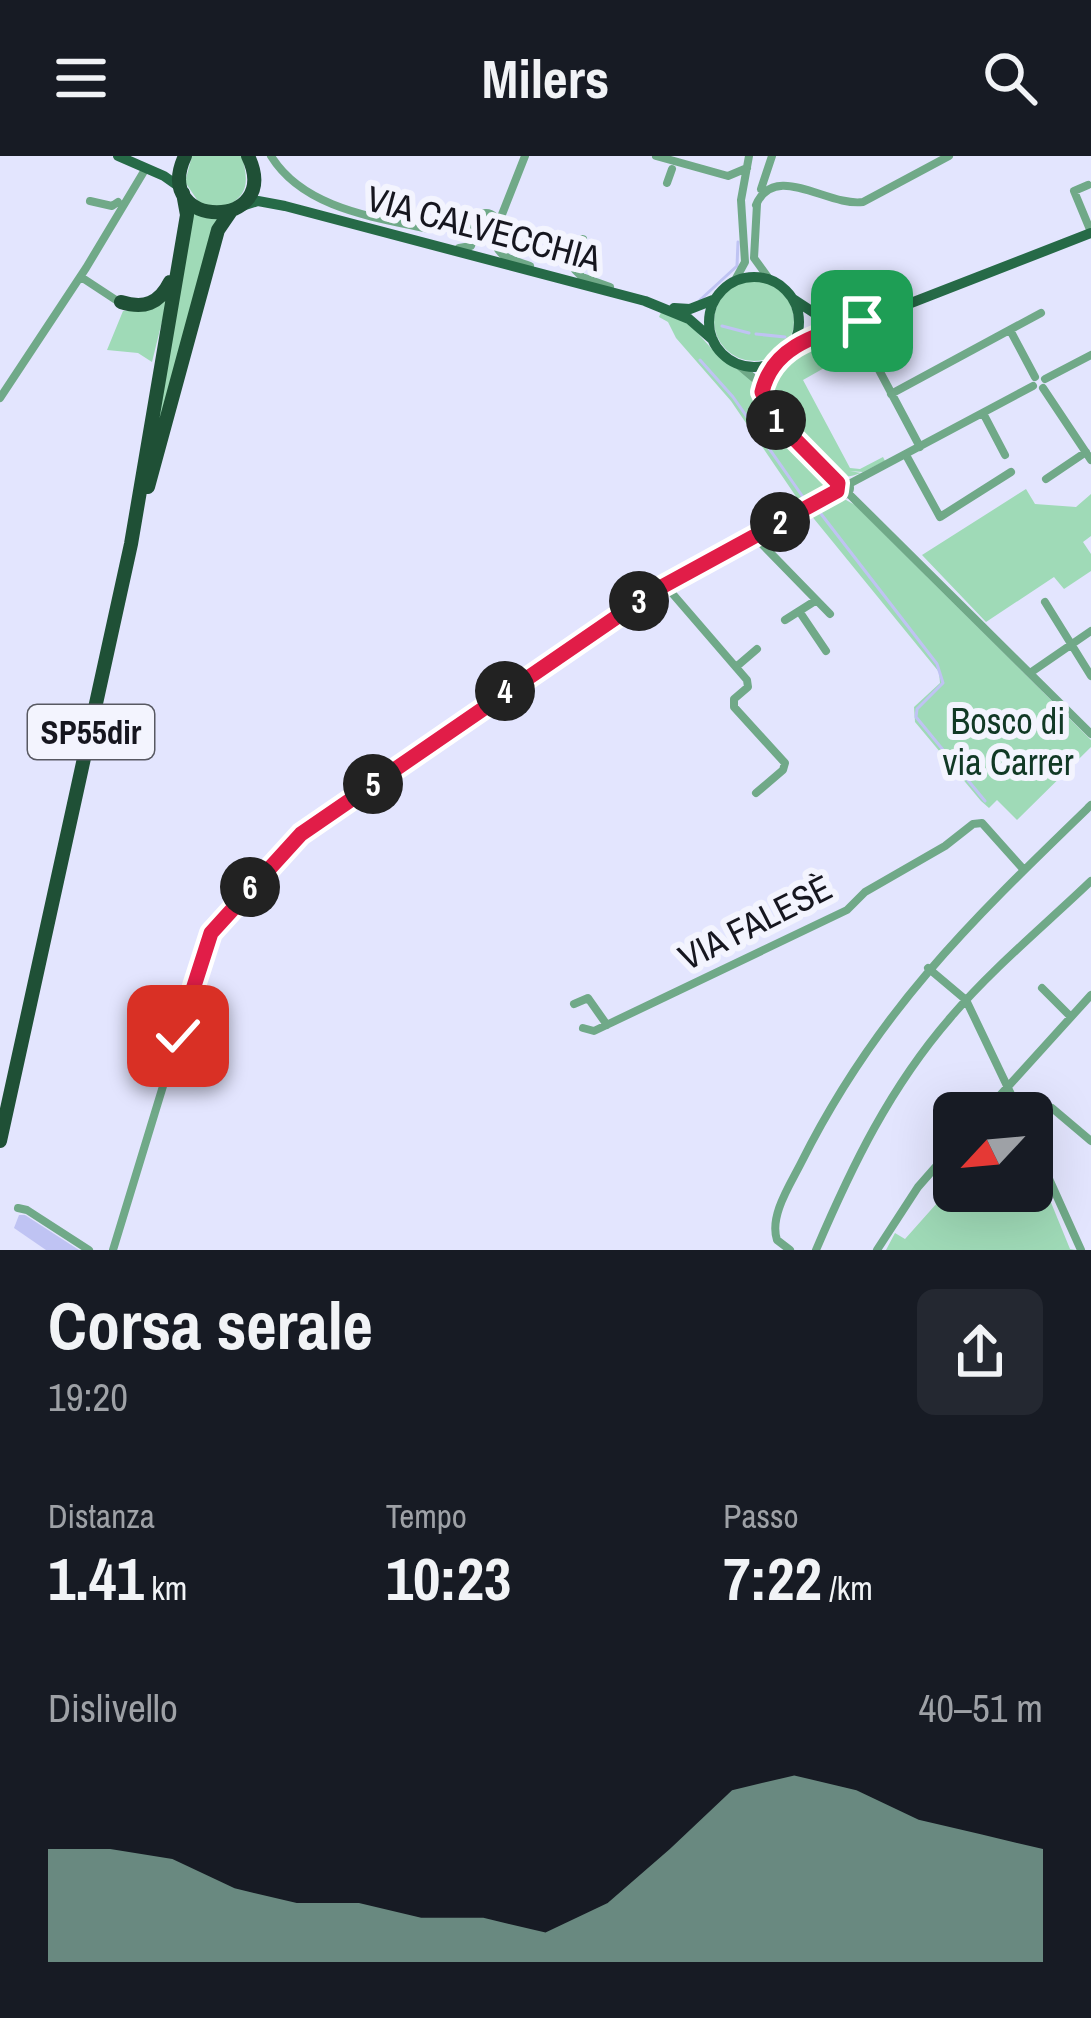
<!DOCTYPE html>
<html lang="it">
<head>
<meta charset="utf-8">
<style>
  :root { --surface:#171b24; --page:#242831; --text:#f1f3f6; --muted:#9ea1a6; --accent:#8cb8a7 }
  body { margin:0; font-family:"Archivo Narrow",sans-serif; background:var(--page); color:var(--text); height:100vh; display:flex; flex-direction:column; font-size:45px; white-space:nowrap }
  * { box-sizing:border-box; margin:0 }
  p { font-size:39px; color:var(--muted) }
  .icon { flex:none; width:66px; height:66px; fill:none; stroke:currentColor; stroke-width:2; stroke-linecap:round; stroke-linejoin:round }
  .map { position:relative; height:1094px; overflow:hidden }
  .drawer { display:flex; flex-direction:column; background:var(--surface); flex:1 }
  .drawer>* { flex:none }
  .needle { width:78px; rotate:244deg }
  .tools { position:absolute; left:933px; top:936px; display:grid; gap:24px }
  .tools a { display:grid; place-items:center; width:120px; height:120px; border-radius:18px; background:var(--surface); box-shadow:0 12px 48px #0002; font-size:60px }
  .pin { position:absolute; display:grid; place-items:center; width:102px; height:102px; color:#fff; margin:-51px; border-radius:24px; box-shadow:0 6px 18px #0006 }
  .km { position:absolute; width:60px; height:60px; margin:-30px; border-radius:50%; background:#222; color:#fff; font-size:33px; line-height:60px; text-align:center }
  .round { display:grid; place-items:center; flex:none; width:126px; height:126px; border-radius:18px; background:var(--page) }
  .overview { display:flex; align-items:center; justify-content:space-between; height:204px; padding:0 48px }
  h1 { font-size:66px; font-weight:700; line-height:90px }
  .figures { display:grid; grid-template-columns:repeat(3,1fr); gap:18px; height:204px; padding:12px 48px }
  .figures div { display:grid; align-content:center }
  .figures b { font-size:60px; font-weight:700 }
  .figures small { font-size:33px; font-weight:400 }
  .figures p { font-size:33px }
  .chart { height:336px; padding:24px 48px }
  .chart p { display:flex; justify-content:space-between }
  .chart svg { width:100%; height:216px; margin-top:12px; fill:var(--accent); opacity:.7 }
  header { display:flex; justify-content:space-between; align-items:center; height:156px; padding:0 48px; background:var(--surface); font-size:54px; font-weight:700 }
  .map>svg:first-child { display:block }
</style>
</head>
<body>
<header><svg class="icon" aria-label="menu" viewBox="0 0 24 24"><path d="M4 6h16M4 12h16M4 18h16"/></svg>Milers<svg class="icon" aria-label="search" viewBox="0 0 24 24"><circle cx="10" cy="10" r="6"/><path d="M15 15l6 6"/></svg></header>
<div class="map">
<svg width="1091" height="1094" viewBox="0 0 1091 1094">
  <rect width="100%" height="100%" fill="#e3e5fe"/>
  <!-- green -->
  <path fill="#9fdab7" d="M192,0H242C248,24 250,39 225,51L200,48L185,26Z
    M190,55L218,62L152,306Z
    M714 165a40 40 0 1 1 80 0a40 40 0 1 1-80 0Z
    M169,137L152,206L138,197L107,194L123,155H136Z
    M662,154L686,164L719,201L746,218L756,230L768,260L830,325V335L855,349L1091,584V591L1017,664L997,644L989,652L981,645L915,566L914,551L940,527L939,516L797,342L731,245L676,182L668,166L659,161Z
    M867,166V173L836,193L840,203L803,224L850,312L860,313L883,301L885,305L863,316L850,315L861,317C854,319 848,322 841,320C818,315 768,253 766,231C788,189 824,179 867,166Z
    M1026,333L1035,348L1076,351L1091,338V380L1083,386L1091,398V415L1064,433L1054,421L986,466L922,399Z
    M1032,1000L1070,1093L1076,1094H886L895,1077L905,1083L954,1028V1035H1032Z"/>
  <!-- water -->
  <path fill="#bfc3f3" d="M19,1059H25L79,1094H46L14,1072Z"/>
  <g fill="none" stroke-linecap="round" stroke-linejoin="round">
    <!-- stream -->
    <path stroke="#bfc3f3" stroke-width="3" d="M700,144L737,110L738,86
      M722,170L749,177
      M838,177L866,169
      M756,178L785,181
      M700,204L733,241L803,341
      M777,215L818,183
      M818,354L937,508L943,527L917,553L916,561L985,645"/>
    <!-- minor -->
    <path stroke="#70a988" stroke-width="8" d="M271,0C303,52 373,61 429,73H442L476,62
      M656,0L728,20L747,12
      M667,27L672,13
      M1088,29L1074,35L1091,76
      M761,33L772,0
      M90,45L112,50L118,46
      M757,48L754,102L770,124
      M756,49C775,5 828,51 863,46L949,0
      M474 69a12 12 0 1 1 24 0a12 12 0 1 1-24 0Z
      M499,66L525,0
      M495,77C493,101 511,103 530,110
      M583,83L575,114L582,121L610,131
      M459,92L471,90L476,75
      M81,121L119,146
      M734,126L745,106L741,44L749,0
      M1010,174L1035,221
      M862,182L920,291
      M737,208L756,224L777,266L838,327
      M1045,223L1091,199
      M1043,232L1091,304
      M763,234L776,206
      M891,238L1041,157
      M0,242L86,112L146,12
      M983,257L1005,299
      M906,299L940,361L1011,316
      M1046,323L1086,296
      M836 332a7 7 0 1 1 14 0a7 7 0 1 1-14 0Z
      M849,328L1033,230
      M848,337L1091,578
      M754,380L830,458
      M665,429L747,524L748,531L734,543V551L785,607L783,614L756,637
      M1045,446L1091,520
      M799,455L826,495
      M785,464L815,445
      M736,511L757,493
      M1030,517L1091,475
      M928,812L966,844L1020,957
      M1042,832L1071,861
      M574,848L588,842L607,869
      M583,872L594,875L847,754L865,736L945,690L973,668L982,667L1024,714
      M1052,952L1091,985
      M984,957L1091,839
      M1032,985L1081,1094
      M18,1052L27,1054L89,1094
      M113,1094L207,786C224,747 288,687 322,663L656,434L837,335
      M790,1094L777,1084C769,1060 790,1029 801,1007C877,855 971,765 1091,649
      M816,1094C852,1010 890,931 951,861C993,812 1045,769 1091,725
      M877,1094L918,1031L954,990"/>
    <!-- major -->
    <path stroke="#266a47" stroke-width="10" d="M118,0L164,20L181,32
      M242,50L258,45L285,50L645,145L689,163L713,184
      M709 166a45 45 0 1 1 90 0a45 45 0 1 1-90 0Z
      M793,143L822,162L846,167
      M674,152L690,153L713,144
      M790,193L811,180L893,154L1091,77"/>
    <!-- highway -->
    <path stroke="#1f5036" stroke-width="14" d="M185,0C150,75 284,75 248,0
      M121,146C144,153 159,148 170,126
      M148,331L218,74L231,55
      M0,985L131,388L187,59L183,37"/>
  </g>
  <g fill="none" stroke-linecap="round" stroke-linejoin="round">
    <!-- route casing -->
    <g stroke="#fff" stroke-width="24">
      <path id="route" d="M178,880L211,777L301,678L656,434L837,335L838,327L774,262L762,236C773,188 821,178 862,165"/>
    </g>
    <!-- route -->
    <use href="#route" stroke="#e11d48" stroke-width="15"/>
  </g>
  <g text-anchor="middle" stroke-width="12" stroke-linejoin="round" paint-order="stroke">
    <!-- shield labels -->
    <rect fill="#f3f4fe" stroke="#585962" stroke-width="3" x="28" y="549" width="126" height="54" rx="9"/>
    <g font-size="33" font-weight="bold" fill="#16161f">
      <text x="91" y="588">SP55dir</text>
    </g>
    <!-- street labels -->
    <g font-size="36" fill="#16161f" stroke="#f3f4fe">
      <text transform="translate(484 72) rotate(15)" y="13">VIA CALVECCHIA</text>
      <text transform="translate(755 766) rotate(-27)" y="13">VIA FALESÈ</text>
    </g>
    <!-- park labels -->
    <g font-size="36" fill="#113925" stroke="#f3f4fe">
      <text x="1008" y="578">Bosco di<tspan x="1008" dy="41">via Carrer</tspan></text>
    </g>
  </g>
</svg>
<div class="tools">
<a><svg class="needle" viewBox="-14 -14 28 28"><path d="M0-13l5 13h-10z" fill="#e53935"/><path d="M0 13l5-13h-10z" fill="#9ea1a6"/></svg></a>
</div>
<div class="pin" style="left:862px;top:165px;background:#1e9e55"><svg class="icon" aria-label="arrive" viewBox="0 0 24 24"><path d="M6 21V4h12l-3 4 3 4H6"/></svg></div>
<div class="pin" style="left:178px;top:880px;background:#d93025"><svg class="icon" aria-label="check" viewBox="0 0 24 24"><path d="M5 12l5 5 9-10"/></svg></div>
<b class="km" style="left:776px;top:264px">1</b>
<b class="km" style="left:780px;top:366px">2</b>
<b class="km" style="left:639px;top:445px">3</b>
<b class="km" style="left:505px;top:535px">4</b>
<b class="km" style="left:373px;top:628px">5</b>
<b class="km" style="left:250px;top:731px">6</b>
</div>
<section class="drawer">
<div class="overview"><div><h1>Corsa serale</h1><p>19:20</p></div><a class="round"><svg class="icon" aria-label="share" viewBox="0 0 24 24"><path d="M12 15V3M7 8l5-5 5 5M5 13v7h14v-7"/></svg></a></div>
<div class="figures">
<div><p>Distanza</p><b>1.41<small> km</small></b></div>
<div><p>Tempo</p><b>10:23</b></div>
<div><p>Passo</p><b>7:22<small> /km</small></b></div>
</div>
<div class="chart"><p><span>Dislivello</span>40–51 m</p>
<svg viewBox="0 0 160 44" preserveAspectRatio="none"><path d="M0 44V21L10 21L20 23L30 29L40 32L50 32L60 35L70 35L80 38L90 32L100 21L110 9L120 6L130 9L140 15L150 18L160 21V44z"/></svg>
</div>
</section>
</body>
</html>
